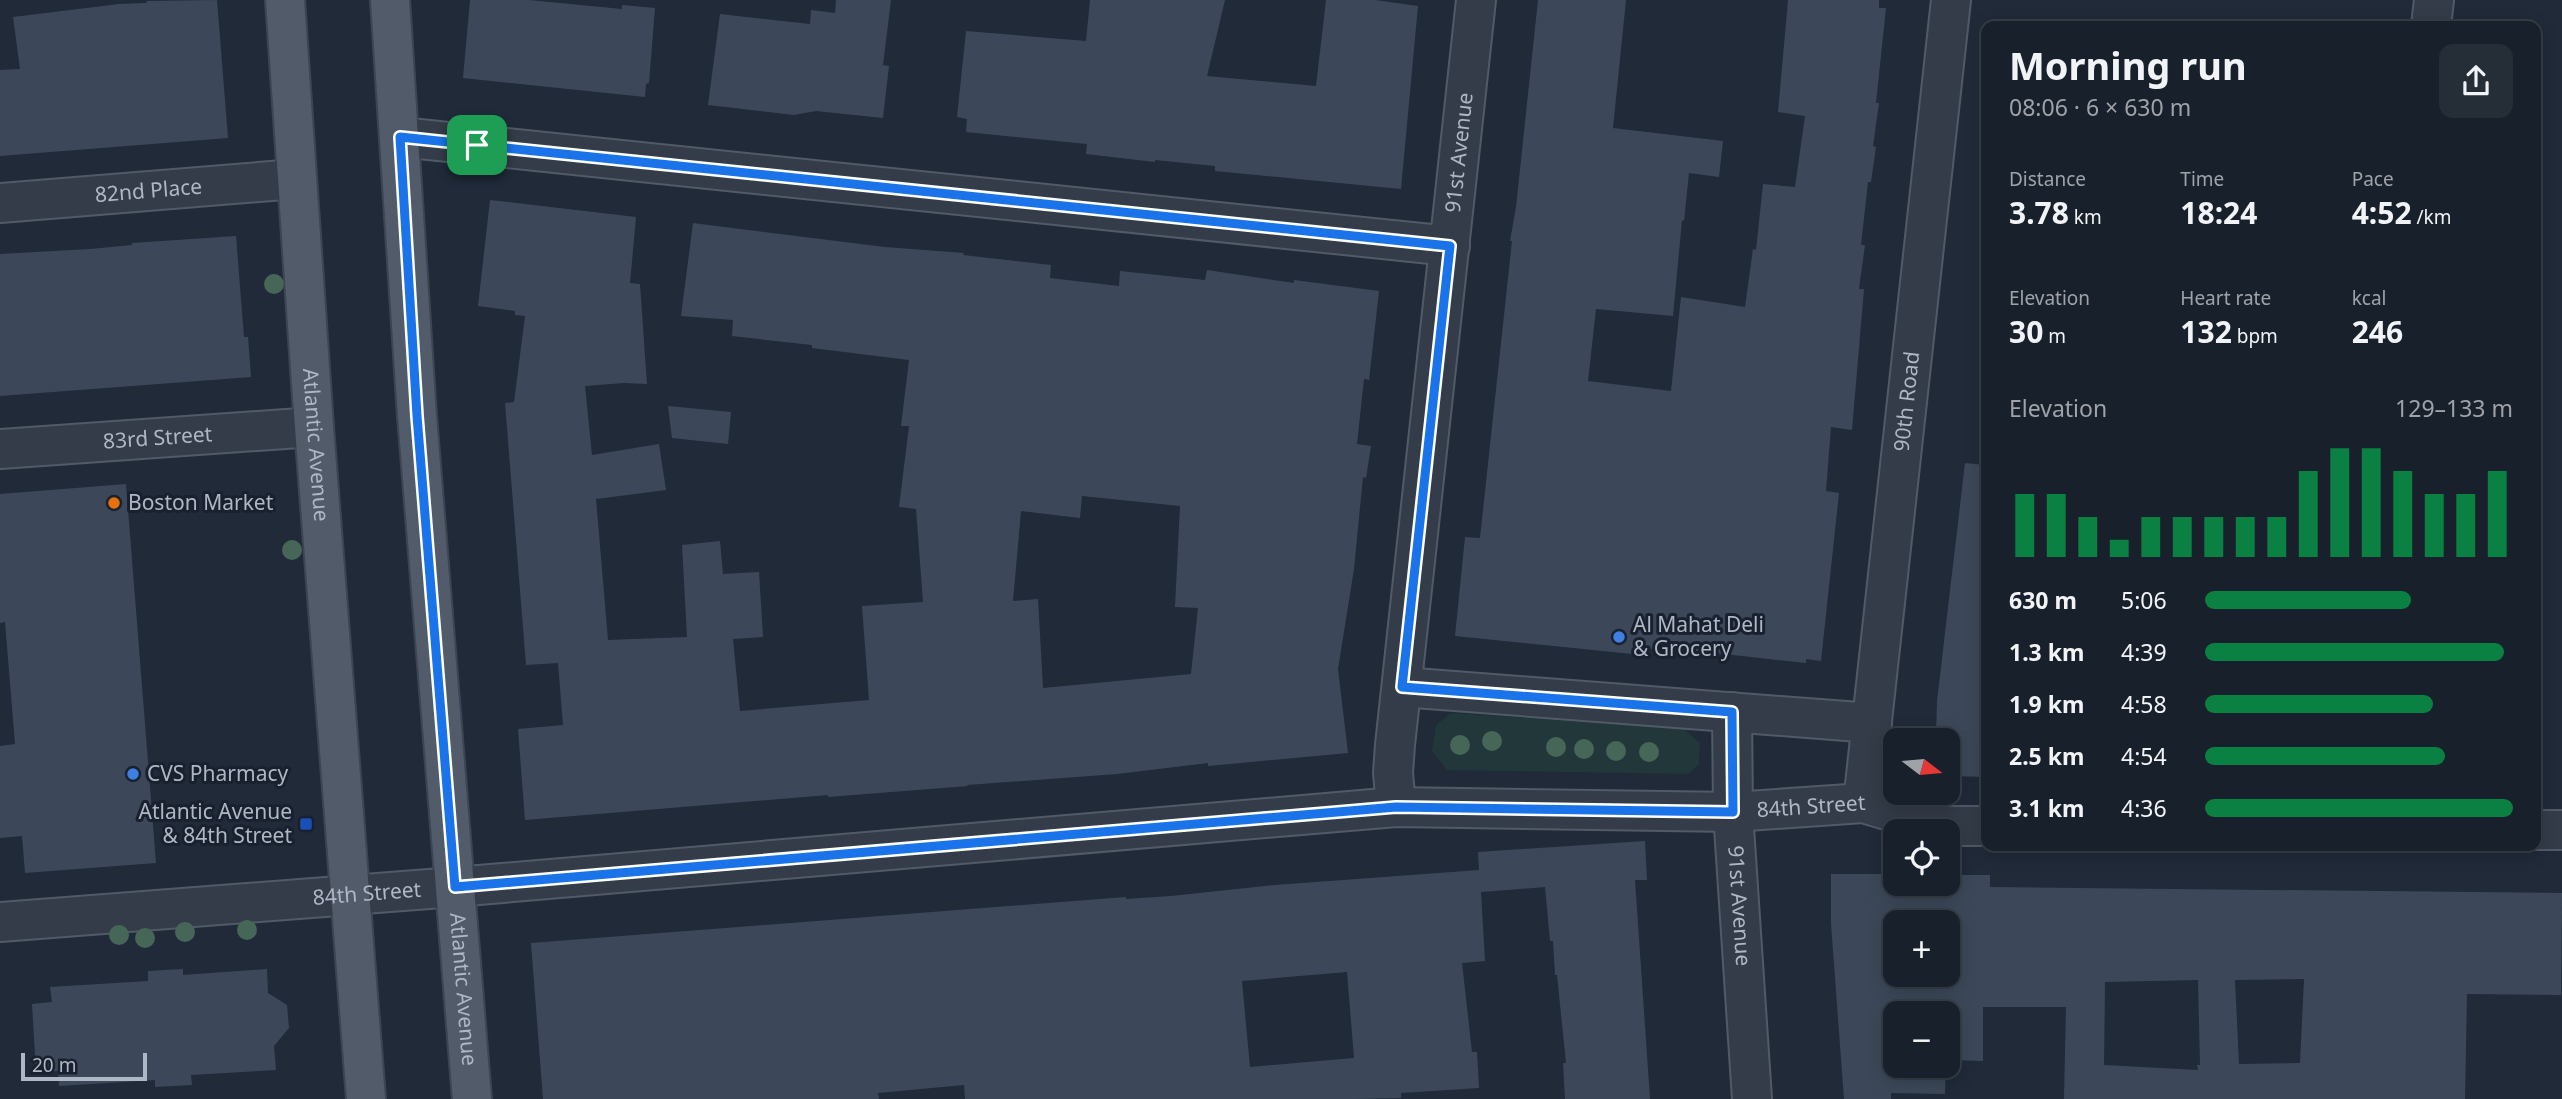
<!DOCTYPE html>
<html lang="en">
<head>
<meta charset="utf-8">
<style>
  :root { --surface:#18202b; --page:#252d37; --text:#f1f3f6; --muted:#9fa3a9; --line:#363e47; --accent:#0b8043 }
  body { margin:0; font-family:"Noto Sans",sans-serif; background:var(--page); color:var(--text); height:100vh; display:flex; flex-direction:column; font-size:26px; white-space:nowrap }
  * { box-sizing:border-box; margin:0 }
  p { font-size:23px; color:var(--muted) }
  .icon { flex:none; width:38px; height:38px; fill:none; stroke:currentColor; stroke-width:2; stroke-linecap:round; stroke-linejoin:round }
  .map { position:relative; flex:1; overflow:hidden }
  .sheet { position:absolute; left:1981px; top:21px; width:560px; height:830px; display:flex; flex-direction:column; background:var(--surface); border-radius:14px; box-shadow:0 4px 18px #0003,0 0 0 2px var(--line) }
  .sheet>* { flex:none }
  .needle { width:46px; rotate:106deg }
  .buttons { position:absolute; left:1883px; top:728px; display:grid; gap:14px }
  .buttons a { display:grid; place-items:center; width:77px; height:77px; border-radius:14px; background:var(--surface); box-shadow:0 4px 18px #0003,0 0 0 2px var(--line); font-size:35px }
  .scale { position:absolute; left:21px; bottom:18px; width:126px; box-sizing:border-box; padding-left:7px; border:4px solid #aeb7c6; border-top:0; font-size:19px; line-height:24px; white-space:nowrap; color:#aeb7c6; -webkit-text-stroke:5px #19212e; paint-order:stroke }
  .pin { position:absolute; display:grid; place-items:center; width:60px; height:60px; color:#fff; margin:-30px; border-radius:14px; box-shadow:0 4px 10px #0006 }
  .round { display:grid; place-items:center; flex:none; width:74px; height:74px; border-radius:14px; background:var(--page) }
  .summary { display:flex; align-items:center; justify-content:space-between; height:119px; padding:0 28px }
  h1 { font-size:38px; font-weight:700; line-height:52px }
  .figures { display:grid; grid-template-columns:repeat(3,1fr); gap:10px; height:119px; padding:7px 28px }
  .figures div { display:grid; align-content:center }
  .figures b { font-size:30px; font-weight:700 }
  .figures small { font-size:19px; font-weight:400 }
  .figures p { font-size:19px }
  .chart { height:196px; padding:14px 28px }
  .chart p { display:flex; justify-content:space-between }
  .chart svg { width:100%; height:126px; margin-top:7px; stroke:var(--accent); stroke-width:6 }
  ul { padding:0 28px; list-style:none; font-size:23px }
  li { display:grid; grid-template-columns:112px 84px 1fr; align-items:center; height:52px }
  li i { height:18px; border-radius:9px; background:var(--accent) }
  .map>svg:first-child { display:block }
</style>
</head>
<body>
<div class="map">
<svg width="2562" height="1099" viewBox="0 0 2562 1099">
  <rect width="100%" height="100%" fill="#202a39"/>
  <!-- green -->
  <path fill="#22373a" d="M1451,713L1683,728L1700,743L1699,764L1688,774L1447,770L1432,751L1436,725Z"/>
  <!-- building -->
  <path fill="#3c4859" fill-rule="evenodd" d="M217,0L228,138L0,156V70L20,69L13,17L119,4L147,3L146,1Z
    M470,0H529L622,9V5L655,8L649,83L646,84L645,97L463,78Z
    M836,0H891L883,65L889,66L883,118L816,111L794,115L708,105L720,14L810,24L811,10L835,13Z
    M1090,0H1225L1207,76L1316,86L1326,0H1375L1418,6L1401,189L1215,171V166L1155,160V162L1086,154L1087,144L966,132L967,119L957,117L966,31L1086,41Z
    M1538,0H1626L1613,128L1723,141L1719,177L1689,173L1684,221L1682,220L1673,316L1596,309L1588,381L1671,391L1681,297L1745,307L1753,249L1756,250L1763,184L1795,187L1805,116L1778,112L1788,0H1879V8H1886L1876,103H1879L1873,146L1876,147L1871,182H1868L1861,245H1865L1859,289H1864L1852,430L1831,427L1826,491L1839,493L1821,661L1806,659V663L1679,649V652L1642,648V655L1455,636L1465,537L1480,538L1512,241H1510L1516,207Z
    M490,200L636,217L630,283L640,284L647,384L624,383L585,386L592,455L659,444L666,490L596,499L608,640L687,637L682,545L720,541L723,574L759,572L763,637L733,639L740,711L869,700L862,606L923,602L916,509L899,507L909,426H901L909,360L812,348V345L732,336L733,320L681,316L693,223L885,247L964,253L963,255L1051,265L1050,278L1119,286L1120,271L1205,280L1207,270L1294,283V280L1379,291L1369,380L1364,379L1357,444L1371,446L1366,478L1363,477L1354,569L1338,669L1348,753L1208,766V763L1117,774L967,785L968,786L828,797V795L525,820L518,729L563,725L558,663L526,665L505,403L514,402L525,316L515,315V311L478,306ZM1082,496L1180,506L1175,607L1198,608L1191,674L1043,688L1038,599L1013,601L1021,511L1080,518Z
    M236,236L244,337H248L251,377L0,396V254L90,249L132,245V243Z
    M668,406L731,412L728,444L672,438Z
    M1965,463L1986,465V777L1948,776V736L1936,735L1937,701Z
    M126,484L156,863L25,873L22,836L0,838V746L15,744L5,622L0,623V494Z
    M1645,841L1647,880H1635L1650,1099H1565L1563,1063H1566L1557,975H1555L1553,941H1550L1545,887L1481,892L1485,961L1462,963L1472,1052H1477L1479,1088L1401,1093V1098L1353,1099H965L964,1085L878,1093L879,1099H543L531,943L1126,897V899L1171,896L1275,885L1479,870L1478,852ZM1347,972L1354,1058L1250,1067L1242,981Z
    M1831,874H1895V884H1948V875H1990V887L2562,893L2561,995L2467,994L2465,1099H2064L2066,1007H1983V1061L1948,1060V1013H1895V1066H1946L1945,1094L1891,1093V1099H1844L1831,924ZM1895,922H1948V975H1895ZM2304,979L2300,1063L2239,1064L2235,980ZM2198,980L2200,1065H2197L2198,1070L2104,1065L2105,982Z
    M183,969V975L267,969L268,993L287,1005L289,1028L274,1046L276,1070L191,1075L192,1085L155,1087V1080L59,1086L58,1071L36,1072L32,1004L52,1002L50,987L148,981V971Z"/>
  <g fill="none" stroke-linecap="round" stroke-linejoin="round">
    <!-- minor casing -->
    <g stroke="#515a67" stroke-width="42">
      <g id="minor">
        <path d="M2431,26L2434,0"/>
        <path d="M400,137L1450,246"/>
        <path id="s1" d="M0,203L296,179"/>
        <path id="s2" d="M0,449L314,427"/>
        <path d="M1402,687L1872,723"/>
        <path id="s3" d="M1732,712L1733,812L1752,1099"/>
        <path id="s4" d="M1863,803L1951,0"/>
        <path id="s5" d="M1396,807L1393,773L1395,745L1476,0"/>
        <path d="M2536,830H2562"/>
        <path id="s6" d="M0,922L455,887L1396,807L1733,812L1863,803L1940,826H1986"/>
      </g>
    </g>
    <!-- major casing -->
    <g stroke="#3d4553" stroke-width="42">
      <g id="major">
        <path id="s7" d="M285,0L314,427L366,1099"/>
        <path id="s8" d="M390,0L417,416L472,1099"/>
      </g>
    </g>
    <!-- minor -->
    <use href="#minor" stroke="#343c49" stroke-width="38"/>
    <!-- major -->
    <use href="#major" stroke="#515b69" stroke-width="38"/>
  </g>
  <!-- trees -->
  <g fill="#466658">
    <circle cx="274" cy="284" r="10"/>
    <circle cx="292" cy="550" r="10"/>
    <circle cx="1492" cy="741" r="10"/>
    <circle cx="1460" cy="745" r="10"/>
    <circle cx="1556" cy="747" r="10"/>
    <circle cx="1584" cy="749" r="10"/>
    <circle cx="1616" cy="751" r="10"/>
    <circle cx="1649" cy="752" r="10"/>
    <circle cx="247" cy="930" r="10"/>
    <circle cx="185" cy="932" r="10"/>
    <circle cx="119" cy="935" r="10"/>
    <circle cx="145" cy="938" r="10"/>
  </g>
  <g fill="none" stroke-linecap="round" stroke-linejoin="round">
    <!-- route casing -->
    <g stroke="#fff" stroke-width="14">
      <path id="route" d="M400,137L1450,246L1402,687L1732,712L1733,812L1396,807L455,887L417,416Z"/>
    </g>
    <!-- route -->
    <use href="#route" stroke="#1a73e8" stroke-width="9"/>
  </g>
  <!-- markers -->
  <circle fill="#e8710a" stroke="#19212e" stroke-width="2.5" cx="114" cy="503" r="7"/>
  <g fill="#3f7fe0" stroke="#19212e" stroke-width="2.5">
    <circle cx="1619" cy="637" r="7"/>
    <circle cx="133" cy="774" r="7"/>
  </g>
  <rect fill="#1a4fb4" stroke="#19212e" stroke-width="2.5" x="299" y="817" width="14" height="14" rx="3.5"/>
  <g text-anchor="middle" stroke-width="6" stroke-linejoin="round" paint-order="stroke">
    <!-- street labels -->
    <g font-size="21" fill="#aeb7c6" stroke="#19212e">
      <text dy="7" stroke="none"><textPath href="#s5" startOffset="658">91st Avenue</textPath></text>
      <text dy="7" stroke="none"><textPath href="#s1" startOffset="149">82nd Place</textPath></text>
      <text dy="7" stroke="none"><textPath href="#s4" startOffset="404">90th Road</textPath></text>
      <text dy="7" stroke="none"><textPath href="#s2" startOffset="158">83rd Street</textPath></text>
      <text dy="7" stroke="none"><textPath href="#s7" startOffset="446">Atlantic Avenue</textPath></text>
      <text dy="7" stroke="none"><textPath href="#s6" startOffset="1816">84th Street</textPath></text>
      <text dy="7" stroke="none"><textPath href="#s6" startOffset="368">84th Street</textPath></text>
      <text dy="7" stroke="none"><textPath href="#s3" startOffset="194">91st Avenue</textPath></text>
      <text dy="7" stroke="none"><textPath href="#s8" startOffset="992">Atlantic Avenue</textPath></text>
    </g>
    <!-- poi labels -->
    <g font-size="21" fill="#aeb7c6" stroke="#19212e" text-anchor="start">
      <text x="128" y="510">Boston Market</text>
      <text x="1633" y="632">Al Mahat Deli<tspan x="1633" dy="24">&amp; Grocery</tspan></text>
      <text x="147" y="781">CVS Pharmacy</text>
      <text x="292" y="819" text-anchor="end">Atlantic Avenue<tspan x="292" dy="24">&amp; 84th Street</tspan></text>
    </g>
  </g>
</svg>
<div class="buttons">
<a><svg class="needle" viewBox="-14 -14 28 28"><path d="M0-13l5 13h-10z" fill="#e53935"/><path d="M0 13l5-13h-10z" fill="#9fa3a9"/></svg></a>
<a><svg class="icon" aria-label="locate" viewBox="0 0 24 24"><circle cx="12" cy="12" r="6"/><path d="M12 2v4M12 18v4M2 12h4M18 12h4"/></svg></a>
<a>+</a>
<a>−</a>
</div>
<div class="scale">20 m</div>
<div class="pin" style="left:477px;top:145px;background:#1e9e55"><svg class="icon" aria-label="arrive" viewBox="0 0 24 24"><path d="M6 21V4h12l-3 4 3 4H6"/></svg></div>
<section class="sheet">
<div class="summary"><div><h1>Morning run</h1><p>08:06 · 6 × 630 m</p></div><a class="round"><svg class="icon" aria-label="share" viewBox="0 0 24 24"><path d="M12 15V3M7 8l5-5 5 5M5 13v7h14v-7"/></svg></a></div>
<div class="figures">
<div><p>Distance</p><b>3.78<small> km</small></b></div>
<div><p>Time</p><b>18:24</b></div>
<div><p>Pace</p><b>4:52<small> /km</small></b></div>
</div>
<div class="figures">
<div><p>Elevation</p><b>30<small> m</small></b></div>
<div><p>Heart rate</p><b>132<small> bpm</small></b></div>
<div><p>kcal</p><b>246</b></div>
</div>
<div class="chart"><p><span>Elevation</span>129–133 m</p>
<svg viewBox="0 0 160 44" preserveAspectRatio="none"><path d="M5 44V22M15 44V22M25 44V30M35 44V38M45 44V30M55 44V30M65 44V30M75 44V30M85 44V30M95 44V14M105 44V6M115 44V6M125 44V14M135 44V22M145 44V22M155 44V14"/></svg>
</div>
<ul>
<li><b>630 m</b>5:06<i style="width:67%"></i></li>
<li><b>1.3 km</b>4:39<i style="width:97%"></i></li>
<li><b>1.9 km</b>4:58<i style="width:74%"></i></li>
<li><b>2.5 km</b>4:54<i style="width:78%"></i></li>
<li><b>3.1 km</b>4:36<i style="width:100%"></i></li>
</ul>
</section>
</div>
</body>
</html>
